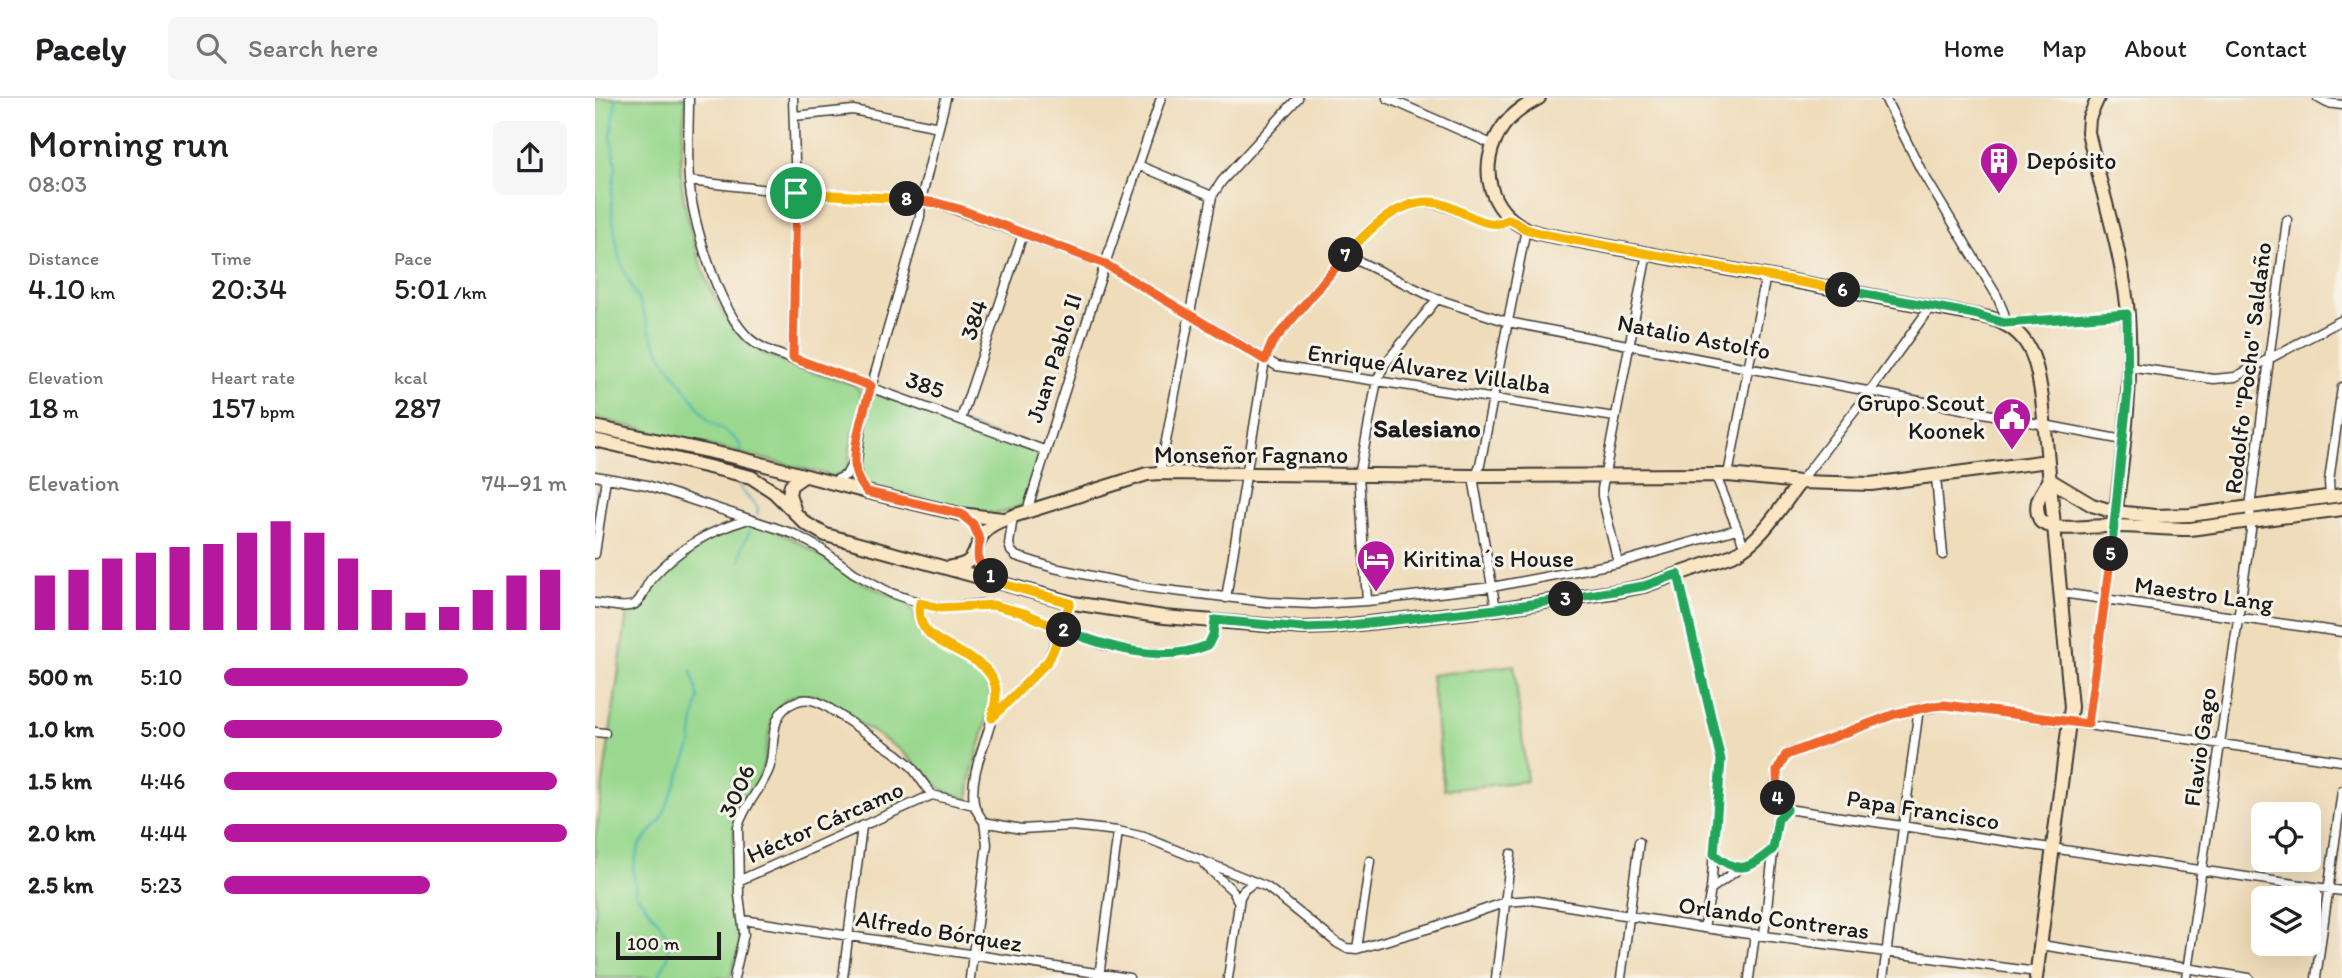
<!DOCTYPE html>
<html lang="en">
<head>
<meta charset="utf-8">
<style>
  :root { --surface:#fff; --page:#f6f6f6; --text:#202124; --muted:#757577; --line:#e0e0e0; --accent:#b5179e }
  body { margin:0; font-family:Itim,sans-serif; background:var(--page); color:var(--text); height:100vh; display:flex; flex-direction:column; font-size:26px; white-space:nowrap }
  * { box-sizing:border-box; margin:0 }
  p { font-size:23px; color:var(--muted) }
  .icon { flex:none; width:38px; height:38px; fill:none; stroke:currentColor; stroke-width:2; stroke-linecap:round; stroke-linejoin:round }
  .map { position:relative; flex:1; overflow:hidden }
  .sheet { display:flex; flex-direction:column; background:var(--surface); width:595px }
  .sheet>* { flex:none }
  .controls { position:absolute; left:1656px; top:704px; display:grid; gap:14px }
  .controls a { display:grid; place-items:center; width:70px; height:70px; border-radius:10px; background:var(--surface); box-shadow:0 7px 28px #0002; font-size:35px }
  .scale { position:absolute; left:21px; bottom:18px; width:105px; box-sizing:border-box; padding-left:7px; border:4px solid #1c1c1c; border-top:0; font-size:19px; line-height:24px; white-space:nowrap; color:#1c1c1c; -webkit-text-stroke:5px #f7f3e8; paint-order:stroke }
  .pin { position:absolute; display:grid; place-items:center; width:60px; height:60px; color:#fff; margin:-30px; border:4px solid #fff; border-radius:50%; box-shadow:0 2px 7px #0007 }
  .km { position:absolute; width:35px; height:35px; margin:-18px; border-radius:50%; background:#222; color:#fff; font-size:19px; line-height:35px; text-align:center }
  .round { display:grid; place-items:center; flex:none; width:74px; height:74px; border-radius:10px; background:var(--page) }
  .headline { display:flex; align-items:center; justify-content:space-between; height:119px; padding:0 28px }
  h1 { font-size:38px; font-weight:600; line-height:52px }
  .metrics { display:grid; grid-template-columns:repeat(3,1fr); gap:10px; height:119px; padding:7px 28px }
  .metrics div { display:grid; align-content:center }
  .metrics b { font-size:30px; font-weight:600 }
  .metrics small { font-size:19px; font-weight:400 }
  .metrics p { font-size:19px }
  .chart { height:196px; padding:14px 28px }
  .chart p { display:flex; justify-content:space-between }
  .chart svg { width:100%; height:126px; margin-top:7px; stroke:var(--accent); stroke-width:6 }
  ul { padding:0 28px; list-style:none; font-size:23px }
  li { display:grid; grid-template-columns:112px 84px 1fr; align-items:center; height:52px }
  li i { height:18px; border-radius:9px; background:var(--accent) }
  header { display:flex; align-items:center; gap:42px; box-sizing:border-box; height:98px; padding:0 35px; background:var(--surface); border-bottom:2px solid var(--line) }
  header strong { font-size:33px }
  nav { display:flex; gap:38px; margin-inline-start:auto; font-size:24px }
  .search { width:490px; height:63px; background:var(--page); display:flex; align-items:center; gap:18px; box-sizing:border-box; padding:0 24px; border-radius:10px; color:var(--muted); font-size:26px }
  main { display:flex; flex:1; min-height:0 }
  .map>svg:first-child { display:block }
</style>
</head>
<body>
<header>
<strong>Pacely</strong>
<div class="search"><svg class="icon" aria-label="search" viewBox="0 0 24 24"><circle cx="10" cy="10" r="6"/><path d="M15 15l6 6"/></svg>Search here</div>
<nav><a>Home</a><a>Map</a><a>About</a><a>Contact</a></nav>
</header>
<main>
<section class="sheet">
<div class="headline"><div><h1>Morning run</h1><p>08:03</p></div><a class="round"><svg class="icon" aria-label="share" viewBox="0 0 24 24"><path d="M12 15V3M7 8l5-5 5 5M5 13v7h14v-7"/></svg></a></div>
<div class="metrics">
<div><p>Distance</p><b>4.10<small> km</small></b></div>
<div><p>Time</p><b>20:34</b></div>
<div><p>Pace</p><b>5:01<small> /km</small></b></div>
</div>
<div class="metrics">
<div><p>Elevation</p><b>18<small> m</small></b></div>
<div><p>Heart rate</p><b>157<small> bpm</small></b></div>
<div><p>kcal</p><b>287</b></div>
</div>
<div class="chart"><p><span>Elevation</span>74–91 m</p>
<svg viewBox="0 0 160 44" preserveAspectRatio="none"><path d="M5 44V25M15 44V23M25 44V19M35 44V17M45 44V15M55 44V14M65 44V10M75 44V6M85 44V10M95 44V19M105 44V30M115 44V38M125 44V36M135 44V30M145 44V25M155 44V23"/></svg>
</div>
<ul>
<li><b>500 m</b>5:10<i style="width:71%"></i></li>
<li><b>1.0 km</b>5:00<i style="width:81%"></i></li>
<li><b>1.5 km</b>4:46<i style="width:97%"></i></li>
<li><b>2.0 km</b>4:44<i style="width:100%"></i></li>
<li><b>2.5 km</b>5:23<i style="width:60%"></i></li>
</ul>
</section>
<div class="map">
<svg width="1747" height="880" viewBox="0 0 1747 880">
  <rect width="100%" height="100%" fill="#f7f3e8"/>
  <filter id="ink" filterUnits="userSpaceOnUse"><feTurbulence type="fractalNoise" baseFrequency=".0143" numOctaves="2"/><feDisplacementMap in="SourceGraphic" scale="14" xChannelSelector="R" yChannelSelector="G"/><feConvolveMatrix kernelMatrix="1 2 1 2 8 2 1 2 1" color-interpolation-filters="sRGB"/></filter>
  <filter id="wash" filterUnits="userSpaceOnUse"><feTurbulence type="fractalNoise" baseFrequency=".00686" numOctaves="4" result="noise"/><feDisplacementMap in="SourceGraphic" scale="28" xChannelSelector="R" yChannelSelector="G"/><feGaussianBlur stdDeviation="1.57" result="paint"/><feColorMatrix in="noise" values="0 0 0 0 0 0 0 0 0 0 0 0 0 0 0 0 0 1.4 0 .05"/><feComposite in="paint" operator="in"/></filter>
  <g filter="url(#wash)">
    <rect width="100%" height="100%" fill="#efdcba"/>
    <!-- green -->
    <path fill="#99d88e" stroke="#5a7a55" stroke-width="2" d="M0,0H91C89,25 85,51 86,75C88,123 116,217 154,246C181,267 226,276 259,287L265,293L267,302L257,339L253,370L245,377H234L0,320Z
      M278,295L437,350L442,354L444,360L426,408L407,415H386L282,390C251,380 272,318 278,295Z
      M155,426C187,428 226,459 252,476C270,488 292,495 311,504C323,514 319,531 330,542C347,559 375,557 390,576C409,600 371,669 374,702L349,693L305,652L225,599C174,586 176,634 168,668C161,693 142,711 139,737C137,758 136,781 138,802C139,818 146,832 144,849C142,859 138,870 135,880H0V741L32,515L47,509C49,503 51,496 55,489C75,461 121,431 155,426Z
      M919,567L932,683L849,692L836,577Z"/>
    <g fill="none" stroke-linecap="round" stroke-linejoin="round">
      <!-- stream -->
      <path stroke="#3daeb7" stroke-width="2" d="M21,0L16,40L21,68L17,94V117L24,158L29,173L47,210L57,239L69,261L113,322L138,339L145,346V353
        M140,381L148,394L163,410L162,417
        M145,464L147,449L158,426
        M63,880L73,859V840L63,823L41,796L38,771L44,748L67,720L96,648L99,621L104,600L96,572"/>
    </g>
  </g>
  <g filter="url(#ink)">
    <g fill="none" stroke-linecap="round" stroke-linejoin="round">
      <!-- street casing -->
      <g stroke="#3c3934" stroke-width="11">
        <path id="street" d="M94,0C94,27 92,54 94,81C97,122 122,206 150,236C157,245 167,249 177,254L449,352
          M792,0L899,47
          M1290,0L1326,72L1402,198L1409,215L1410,225L1532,216
          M1723,0L1732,5L1747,7
          M199,18L258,12L344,29
          M543,67L617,98
          M94,83L201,95L326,102L342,105L510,166L682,268L1020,319
          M751,157L842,201L913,224L1528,342
          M197,260L201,95L198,0
          M1533,269L1619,281L1640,279L1747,222
          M366,321L428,136
          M565,375L617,98L627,83L703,0
          M1133,377L1171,177
          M0,378L52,387L199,436L223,449L259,475L296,495L325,505L345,510L385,506L410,509L429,515L508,547L547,554L573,556L603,551L613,547L618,537L620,522
          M1121,378L1150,450
          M1341,379L1348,457
          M237,384L251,377L259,363
          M1205,384L1276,292L1336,208
          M271,392L265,385L261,371L267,321L325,119L326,102L351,0
          M1735,399L1734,383L1747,289
          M432,413L510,166L566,0
          M418,418L414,446L416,453L421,458L459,470L554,490L672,504L719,506L772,503L897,489L1023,465L1142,431
          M0,456L11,380
          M1023,465L1007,398V391L1052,155
          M1083,476L1126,662L1116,791L1109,830
          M1466,495L1747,534
          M631,500L670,262L677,245C695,224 712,204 729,183C755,152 784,110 828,105C856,102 891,137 914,121
          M772,503L764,378L782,282L790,266L842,201
          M0,505C11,506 28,511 38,507C47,504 50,488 57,480C85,449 114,433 154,421
          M325,505C315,552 387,549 400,585C403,594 400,603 399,612C393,642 374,674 379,705C380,712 385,718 389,724L426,731L477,728L523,733L549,739L672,789L742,845L751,850L762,851L839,829L911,804L936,802L1109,830L1442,874
          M901,511L879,385L885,367L931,131
          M397,620L453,563L475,505
          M1493,626L1511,502L1518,428
          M0,634L10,635
          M1192,711L1747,793
          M1119,756C1143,778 1156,769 1178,751
          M609,766L638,793L644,805
          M143,783L337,697L379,707
          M1116,791L1145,770
          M148,822L534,880
          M1169,837L1181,727L1186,716L1192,711C1177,695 1178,674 1191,657L1300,616L1350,607L1747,663
          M1446,847L1654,880
          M762,851L775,763
          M504,879L523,733
          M139,880L149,836L144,797L143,729C149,707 166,692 174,671C182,648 171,616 200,604C211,599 220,602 231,608L302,656L316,668L337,697
          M248,880L267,728
          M375,880L392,746L389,724
          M633,880L645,799L649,792L659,784
          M901,880L916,756
          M1026,880L1044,744
          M1154,880L1160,836
          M1288,880L1324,610
          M1591,880L1656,432L1655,409L1692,122
          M1721,880L1747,693"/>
      </g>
      <!-- secondary casing -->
      <g stroke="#3c3934" stroke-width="16">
        <path id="secondary" d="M944,0C931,7 918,15 909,27C878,69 895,124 947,136L1395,220C1436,233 1441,261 1447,300L1476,609L1441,880
          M1503,0L1494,20L1493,34C1506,91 1525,148 1532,206C1539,276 1529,350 1520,419
          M0,329L144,360L272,394L365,416L407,421
          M0,342L156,379L179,394L210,425L231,437L478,505L569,519L708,530L737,529L901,511L1024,493L1049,488L1138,457C1167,442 1185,410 1205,384
          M1747,397L1595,417L1560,418L1520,414L1497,407L1455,382C1445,396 1437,407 1446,424C1465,435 1496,427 1517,428C1543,428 1569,431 1595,431L1747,411
          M199,411L194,396L196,387L209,378
          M356,469C387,466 376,447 392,431C399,424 409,422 418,418L552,376L565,375L880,378L1133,377L1205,384L1276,386L1453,363"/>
      </g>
      <!-- street -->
      <use href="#street" stroke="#fff" stroke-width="8"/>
      <!-- secondary -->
      <use href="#secondary" stroke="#fbe6c4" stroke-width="12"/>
    </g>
  </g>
  <g fill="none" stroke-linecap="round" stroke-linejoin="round" filter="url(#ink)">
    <!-- split-1 casing -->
    <g stroke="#fff" stroke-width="14">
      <path id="split-1" d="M201,95L198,260L276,288C269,313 256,350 261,375C263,383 268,388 272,394L366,416L378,426L385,442C381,458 382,468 396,478"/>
    </g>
    <!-- split-2 casing -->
    <g stroke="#fff" stroke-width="14">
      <path id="split-2" d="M396,478L405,485L475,505C468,523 463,546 453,563L397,620C399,609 403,598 400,587C390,548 316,553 325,505L345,510L398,507L429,515L466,531L469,532"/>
    </g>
    <!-- split-3 casing -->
    <g stroke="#fff" stroke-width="14">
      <path id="split-3" d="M469,532C513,549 567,567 613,547L618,537L620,522L708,530L737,529L901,511L971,501"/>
    </g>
    <!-- split-4 casing -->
    <g stroke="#fff" stroke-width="14">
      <path id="split-4" d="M971,501L1049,488L1083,476L1126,662L1119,756C1143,778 1156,770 1178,751L1183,721L1192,711L1183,700"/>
    </g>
    <!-- split-5 casing -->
    <g stroke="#fff" stroke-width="14">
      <path id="split-5" d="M1183,700L1182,673L1191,657L1300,616L1338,608L1350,607L1493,626L1516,456"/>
    </g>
    <!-- split-6 casing -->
    <g stroke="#fff" stroke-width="14">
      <path id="split-6" d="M1248,192L1379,216L1410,225L1532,216L1533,292L1516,456"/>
    </g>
    <!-- split-7 casing -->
    <g stroke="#fff" stroke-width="14">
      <path id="split-7" d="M751,157C773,132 806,98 843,105C865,109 893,136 914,121L931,131L947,136L1248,192"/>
    </g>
    <!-- split-8 casing -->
    <g stroke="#fff" stroke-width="14">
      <path id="split-8" d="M312,101L342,105L364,111L510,166L670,262L677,245L751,157"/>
    </g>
    <!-- split-9 casing -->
    <g stroke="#fff" stroke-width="14">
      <path id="split-9" d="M201,95L312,101"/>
    </g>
    <!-- split-1 -->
    <use href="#split-1" stroke="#f0652b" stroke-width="9"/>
    <!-- split-2 -->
    <use href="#split-2" stroke="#f5b400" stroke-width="9"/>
    <!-- split-3 -->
    <use href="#split-3" stroke="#22a559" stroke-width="9"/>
    <!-- split-4 -->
    <use href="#split-4" stroke="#22a559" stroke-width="9"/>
    <!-- split-5 -->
    <use href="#split-5" stroke="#f0652b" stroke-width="9"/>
    <!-- split-6 -->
    <use href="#split-6" stroke="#22a559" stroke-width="9"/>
    <!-- split-7 -->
    <use href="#split-7" stroke="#f5b400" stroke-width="9"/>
    <!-- split-8 -->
    <use href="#split-8" stroke="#f0652b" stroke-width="9"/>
    <!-- split-9 -->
    <use href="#split-9" stroke="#f5b400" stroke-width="9"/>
  </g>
  <!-- icons -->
  <defs>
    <g id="building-pin" transform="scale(2.0125)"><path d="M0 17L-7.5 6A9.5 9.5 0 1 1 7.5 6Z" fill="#b5179e" stroke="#f7f3e8"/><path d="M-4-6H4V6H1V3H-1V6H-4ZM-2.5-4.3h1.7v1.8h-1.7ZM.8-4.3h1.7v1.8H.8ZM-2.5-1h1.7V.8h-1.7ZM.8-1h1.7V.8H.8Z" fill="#fff"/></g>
    <g id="civic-pin" transform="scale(2.0125)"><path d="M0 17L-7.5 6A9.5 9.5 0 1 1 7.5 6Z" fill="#b5179e" stroke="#f7f3e8"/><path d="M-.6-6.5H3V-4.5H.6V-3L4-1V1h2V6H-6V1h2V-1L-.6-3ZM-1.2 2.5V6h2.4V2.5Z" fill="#fff"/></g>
    <g id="hotel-pin" transform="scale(2.0125)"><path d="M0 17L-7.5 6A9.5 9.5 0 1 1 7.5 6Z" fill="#b5179e" stroke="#f7f3e8"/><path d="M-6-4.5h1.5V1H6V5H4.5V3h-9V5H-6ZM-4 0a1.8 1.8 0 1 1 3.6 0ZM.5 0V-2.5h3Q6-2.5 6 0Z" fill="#fff"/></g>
  </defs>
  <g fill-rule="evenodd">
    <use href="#building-pin" x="1404" y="63"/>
    <use href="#civic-pin" x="1417" y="319"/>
    <use href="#hotel-pin" x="781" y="461"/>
  </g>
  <g text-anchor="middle" stroke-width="6" stroke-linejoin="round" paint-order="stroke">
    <!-- poi labels -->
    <g font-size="24" fill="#1c1c1c" stroke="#f7f3e8" text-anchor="start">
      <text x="1431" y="71">Depósito</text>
      <text x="1390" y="313" text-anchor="end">Grupo Scout<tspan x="1390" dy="28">Koonek</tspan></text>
      <text x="808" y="469">Kiritina´s House</text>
    </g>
    <!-- street labels -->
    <g font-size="24" fill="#1c1c1c" stroke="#f7f3e8">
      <text transform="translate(379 222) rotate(-71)" y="8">384</text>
      <text transform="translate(1099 239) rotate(11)" y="8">Natalio Astolfo</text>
      <text transform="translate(459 260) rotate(-72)" y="8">Juan Pablo II</text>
      <text transform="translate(1653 270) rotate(-83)" y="8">Rodolfo "Pocho" Saldaño</text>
      <text transform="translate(834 271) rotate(8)" y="8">Enrique Álvarez Villalba</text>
      <text transform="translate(330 287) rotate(20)" y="8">385</text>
      <text x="656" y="365">Monseñor Fagnano</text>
      <text transform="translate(1609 496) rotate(8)" y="8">Maestro Lang</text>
      <text transform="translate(1605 649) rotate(-82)" y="8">Flavio Gago</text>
      <text transform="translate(142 693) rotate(-66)" y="8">3006</text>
      <text transform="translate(1328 712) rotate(9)" y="8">Papa Francisco</text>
      <text transform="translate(230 724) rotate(-24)" y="8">Héctor Cárcamo</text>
      <text transform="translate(1179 820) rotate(8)" y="8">Orlando Contreras</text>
      <text transform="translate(344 833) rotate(9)" y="8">Alfredo Bórquez</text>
    </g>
    <!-- neighbourhood labels -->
    <g font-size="26" font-weight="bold" fill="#1c1c1c" stroke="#f7f3e8">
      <text x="832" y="339">Salesiano</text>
    </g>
  </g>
</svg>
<div class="controls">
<a><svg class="icon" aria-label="locate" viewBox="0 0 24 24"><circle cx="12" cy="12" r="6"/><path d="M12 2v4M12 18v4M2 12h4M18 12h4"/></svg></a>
<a><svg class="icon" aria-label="layers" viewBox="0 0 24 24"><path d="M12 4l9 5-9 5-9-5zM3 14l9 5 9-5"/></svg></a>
</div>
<div class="scale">100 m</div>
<div class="pin" style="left:201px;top:95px;background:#1e9e55"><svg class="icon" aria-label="arrive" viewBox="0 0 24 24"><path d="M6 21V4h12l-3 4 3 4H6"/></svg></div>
<b class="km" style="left:396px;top:478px">1</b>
<b class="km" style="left:469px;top:532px">2</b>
<b class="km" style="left:971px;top:501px">3</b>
<b class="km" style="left:1183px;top:700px">4</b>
<b class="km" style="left:1516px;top:456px">5</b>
<b class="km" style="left:1248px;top:192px">6</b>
<b class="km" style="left:751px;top:157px">7</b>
<b class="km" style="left:312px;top:101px">8</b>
</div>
</main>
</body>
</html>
